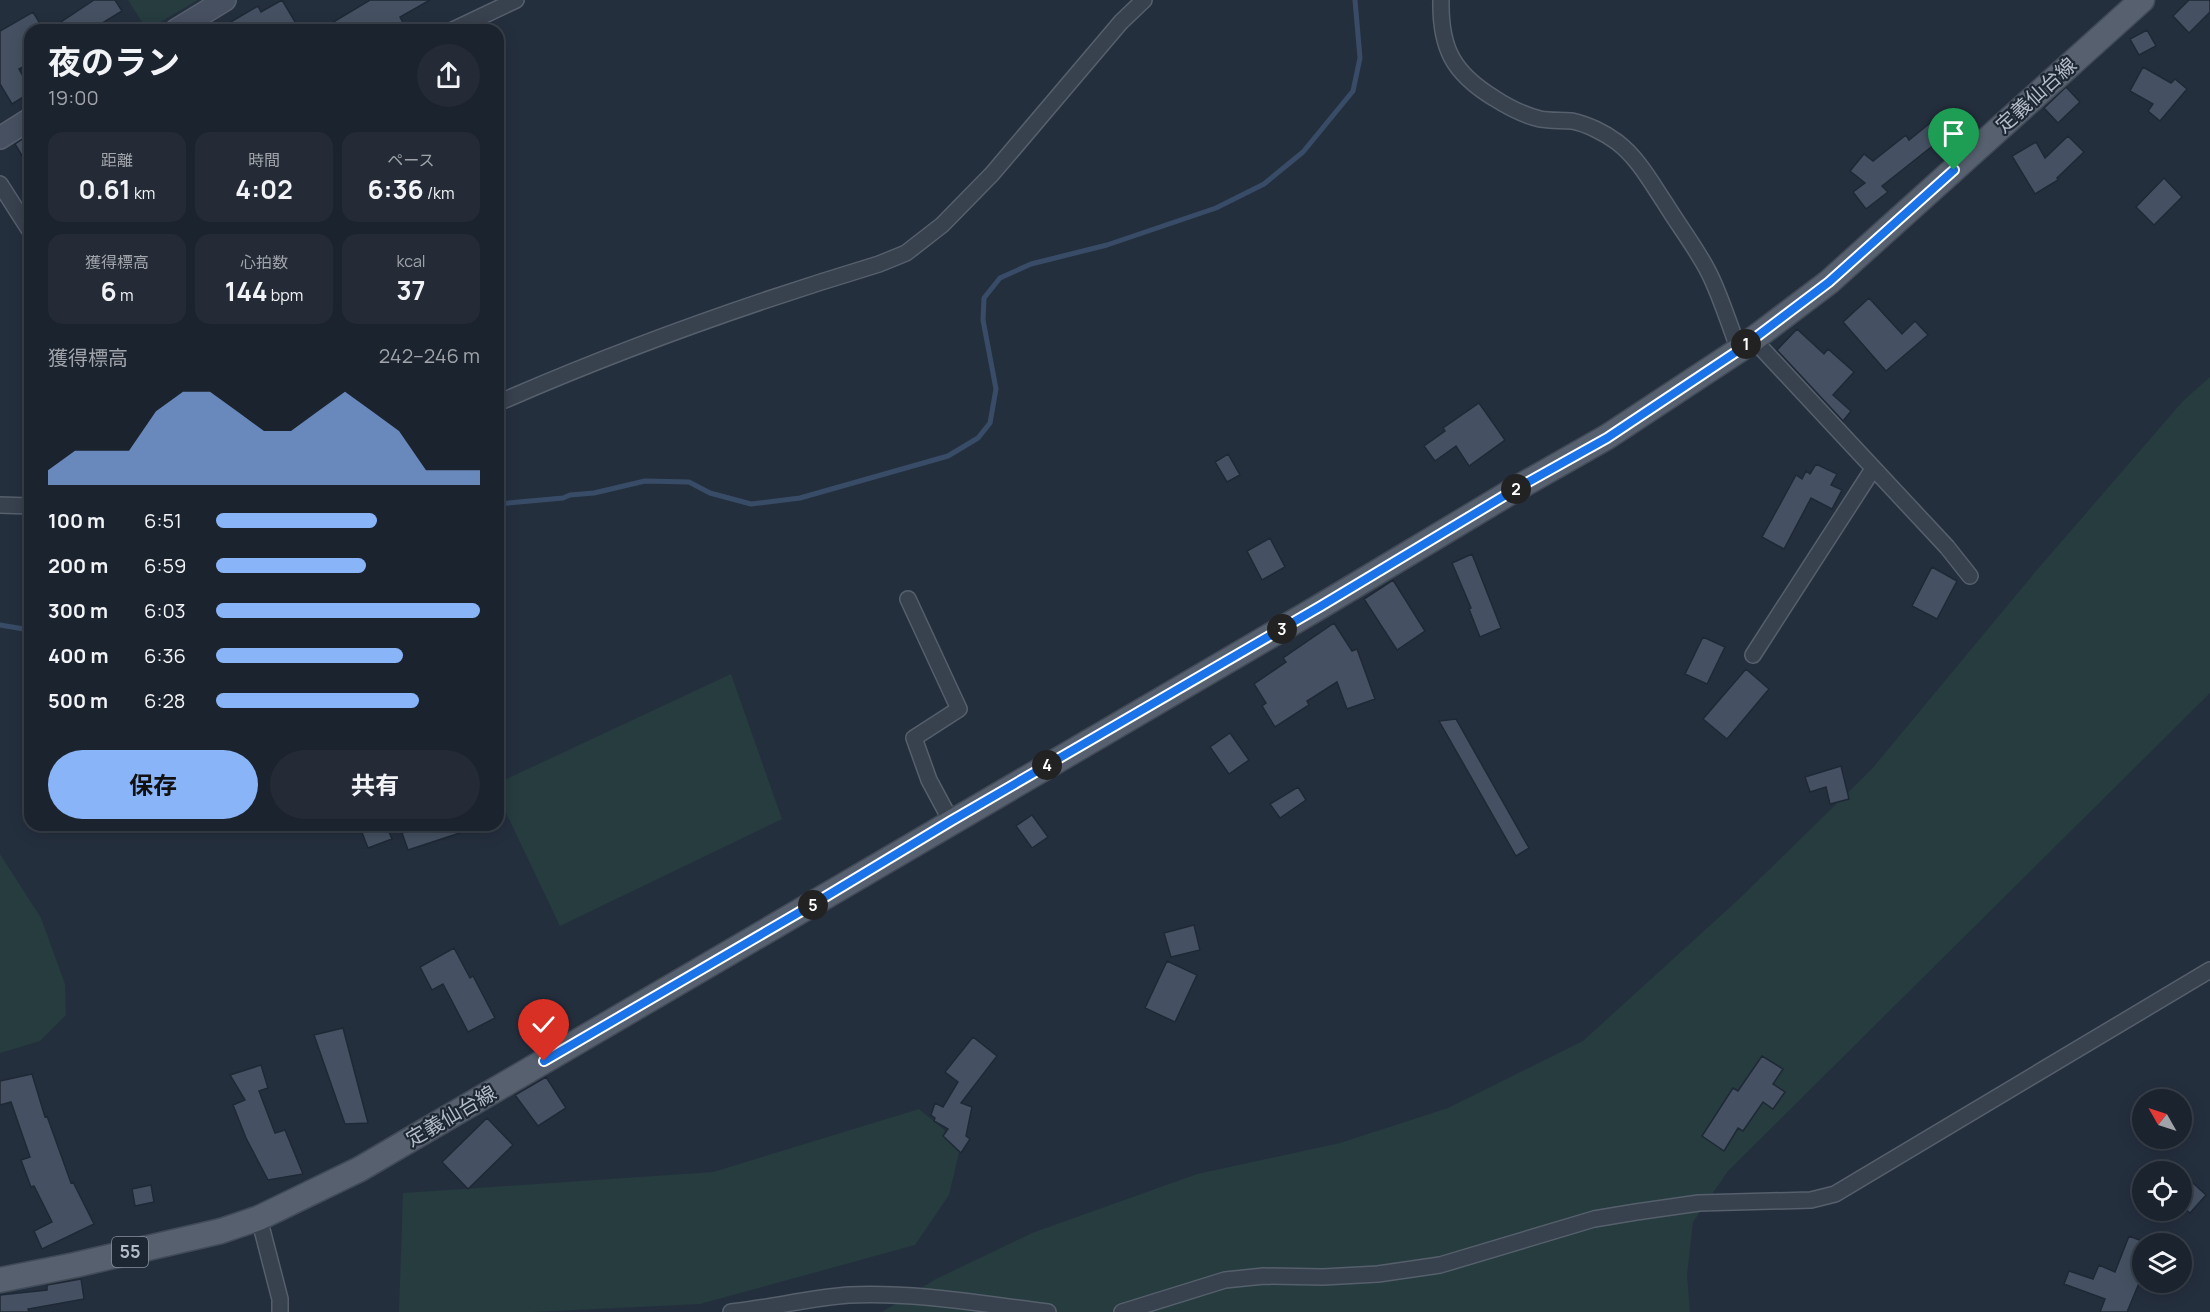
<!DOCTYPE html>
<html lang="ja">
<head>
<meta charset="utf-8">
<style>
  :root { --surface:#1b232e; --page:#242b36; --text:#f1f3f6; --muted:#a0a4aa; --line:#39404a; --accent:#8ab4f8 }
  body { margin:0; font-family:Manrope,"Noto Sans JP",sans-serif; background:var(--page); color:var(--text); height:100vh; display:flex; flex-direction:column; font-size:22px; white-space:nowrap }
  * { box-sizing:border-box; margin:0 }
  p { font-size:20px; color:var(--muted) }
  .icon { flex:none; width:33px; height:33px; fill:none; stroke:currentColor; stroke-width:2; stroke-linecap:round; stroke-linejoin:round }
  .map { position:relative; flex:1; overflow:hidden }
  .details { position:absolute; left:24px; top:24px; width:480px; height:807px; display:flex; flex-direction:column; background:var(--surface); border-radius:18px; box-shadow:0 3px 15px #0003,0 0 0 2px var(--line) }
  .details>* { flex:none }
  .needle { width:39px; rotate:309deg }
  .buttons { position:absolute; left:2132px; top:1089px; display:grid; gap:12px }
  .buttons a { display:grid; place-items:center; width:60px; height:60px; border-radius:50%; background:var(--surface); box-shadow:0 3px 15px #0003,0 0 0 2px var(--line); font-size:30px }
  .pin { position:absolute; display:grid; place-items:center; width:51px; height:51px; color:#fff; margin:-62px -26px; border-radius:50% 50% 50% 0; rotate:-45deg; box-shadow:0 0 6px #0007 }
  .pin .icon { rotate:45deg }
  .km { position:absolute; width:30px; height:30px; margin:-15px; border-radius:50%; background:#222; color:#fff; font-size:16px; line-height:30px; text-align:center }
  .round { display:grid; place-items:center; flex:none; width:63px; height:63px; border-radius:32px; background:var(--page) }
  .overview { display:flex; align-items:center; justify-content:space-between; height:102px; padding:0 24px }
  h1 { font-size:33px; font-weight:700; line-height:45px }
  .figures { display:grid; grid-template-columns:repeat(3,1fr); gap:9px; height:102px; padding:6px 24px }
  .figures div { display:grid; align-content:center; border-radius:15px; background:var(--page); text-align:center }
  .figures b { font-size:26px; font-weight:700 }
  .figures small { font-size:16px; font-weight:400 }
  .figures p { font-size:16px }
  .chart { height:168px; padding:12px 24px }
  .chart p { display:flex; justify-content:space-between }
  .chart svg { width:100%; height:108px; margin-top:6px; fill:var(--accent); opacity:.7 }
  .action { display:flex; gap:12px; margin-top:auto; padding:12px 24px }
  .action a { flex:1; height:69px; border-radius:36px; background:var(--accent); color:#111; font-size:24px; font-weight:700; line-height:69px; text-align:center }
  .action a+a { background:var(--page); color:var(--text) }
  ul { padding:0 24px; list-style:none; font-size:20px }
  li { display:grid; grid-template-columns:96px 72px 1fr; align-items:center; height:45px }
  li i { height:15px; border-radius:8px; background:var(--accent) }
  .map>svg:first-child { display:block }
</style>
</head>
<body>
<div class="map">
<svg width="2210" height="1312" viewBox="0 0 2210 1312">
  <rect width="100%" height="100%" fill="#242f3e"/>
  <!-- green -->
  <path fill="#263c3f" d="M128,0H198L147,30Z
    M2210,377V693L1728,1171L1693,1222L1687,1275L1690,1312H882L936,1279L1032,1233L1197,1174L1340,1143L1448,1108L1583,1041L1739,899L1871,770L2036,571L2183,401Z
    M731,674L782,819L560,926L498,796V783Z
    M0,854L41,918L65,984L66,1015L40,1041L0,1053Z
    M919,1109L961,1144L949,1195L915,1245L700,1304L533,1312H399L403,1193L713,1172Z"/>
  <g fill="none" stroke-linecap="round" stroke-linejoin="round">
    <!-- stream -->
    <path stroke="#394c67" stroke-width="5" d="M498,504L563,498L570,495L594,493L645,481L689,482L710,493L751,504L800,498L948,456L978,438L990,423L996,389L983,320L984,298L1000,278L1031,264L1107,245L1216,208L1264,184L1303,152L1353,91L1360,58L1355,0
      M0,625L30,630"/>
  </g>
  <!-- building -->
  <path fill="#455162" stroke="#1f2835" stroke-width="1.5" d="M94,0H115L122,11L96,27L94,23L81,30H49Z
    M282,0L300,30H217L258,6L261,12Z
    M370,0H430L400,17L407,30H320Z
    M2189,0H2210V12L2189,33L2173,16Z
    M33,12L44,30H30V63L19,69L30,88V93L12,104L0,84V31Z
    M2147,30L2156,46L2139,55L2130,39Z
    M2143,67L2171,83L2175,79L2187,89L2160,121L2148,111L2153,104L2130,91Z
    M2066,87L2080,102L2058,123L2044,108Z
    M1935,119L1952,140L1940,150L1935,144L1882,186L1888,192L1866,209L1853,192L1865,183L1850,171L1864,154L1873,161L1906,135L1909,140Z
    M30,134V169L15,144Z
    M2068,136L2084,152L2057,178L2058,180L2035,194L2012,156L2036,142L2045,158Z
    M2164,178L2182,197L2154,225L2136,207Z
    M1869,298L1902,334L1915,321L1928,335L1886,371L1843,322Z
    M1797,329L1824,354L1828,349L1854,372L1833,395L1851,411L1843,421L1777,350Z
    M1479,403L1505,440L1469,466L1456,446L1435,461L1424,446L1445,431L1443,428Z
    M1228,454L1240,475L1227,482L1215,462Z
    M1816,464L1837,474L1831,485L1842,490L1832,509L1811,498L1784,549L1762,537L1796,475L1802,479L1806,471L1810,474Z
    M1270,538L1285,567L1262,580L1247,551Z
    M1472,554L1501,628L1480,637L1469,609L1471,608L1452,563Z
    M1932,567L1957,581L1937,619L1912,606Z
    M1393,580L1425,631L1397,650L1364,599Z
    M1334,623L1352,651L1357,649L1375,699L1347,709L1337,682L1307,701L1309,705L1275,727L1262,706L1266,703L1254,684L1286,662L1283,658Z
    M1703,637L1725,647L1707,684L1685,674Z
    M1746,669L1769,689L1727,739L1703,719Z
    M1456,719L1529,848L1516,856L1439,721Z
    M1230,733L1249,760L1229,774L1210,747Z
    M1841,766L1849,799L1830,804L1826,787L1810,792L1805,777Z
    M1298,787L1306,800L1280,818L1270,804Z
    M1032,815L1048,837L1032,848L1016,826Z
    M373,825H386L392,839L368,848L361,830Z
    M425,825H474L475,828L408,850L402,833Z
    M1194,925L1200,950L1171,957L1164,933Z
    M454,948L470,978L473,976L495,1018L468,1032L443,984L432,990L420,967Z
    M1167,961L1197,975L1175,1022L1145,1008Z
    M343,1028L368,1123L345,1124L314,1035Z
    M973,1037L997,1056L961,1103L972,1107L966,1136L970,1139L961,1153L943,1136L948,1129L934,1121L935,1118L931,1115L935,1103L943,1107L958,1082L945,1072Z
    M1762,1056L1783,1069L1773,1084L1785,1092L1773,1109L1763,1102L1743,1131L1738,1128L1724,1151L1702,1136L1733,1088L1738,1091Z
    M261,1065L268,1088L259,1091L275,1133L285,1130L303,1174L268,1180L246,1138L233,1105L245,1100L230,1075Z
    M32,1074L45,1117L47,1116L71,1183L73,1182L94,1224L42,1249L34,1231L52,1222L34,1186L31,1187L21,1160L30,1157L11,1102L0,1105V1081Z
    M546,1077L566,1108L538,1126L515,1095Z
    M487,1118L513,1145L468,1189L442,1162Z
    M2181,1172L2206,1195L2190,1213L2181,1206Z
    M151,1185L154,1202L135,1206L132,1189Z
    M2129,1236L2142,1241V1276L2127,1312H2100L2105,1299L2064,1284L2069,1271L2093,1279L2099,1265L2115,1272Z
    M81,1279L84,1299L28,1309L29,1312H0V1295L47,1290V1285Z"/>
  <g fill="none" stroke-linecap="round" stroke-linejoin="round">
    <!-- street casing -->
    <g stroke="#565f6c" stroke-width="18">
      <path id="street" d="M1441,0C1440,48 1453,73 1494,98C1508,107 1523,115 1540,119C1550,121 1561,120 1572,121C1587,124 1605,133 1617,142C1638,158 1651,182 1665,203C1679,226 1697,249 1709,273C1721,297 1729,324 1739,350
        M453,30L516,0
        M0,184L30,231
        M1753,339L1947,547L1970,576
        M498,403C621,349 750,303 879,264L906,253L942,225L992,174L1121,22L1144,0
        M0,505L30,506
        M908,599L959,709L914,738L929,780L951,821
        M1753,655L1873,469
        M259,1218L280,1299V1312
        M731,1312C770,1308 809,1298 849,1295C916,1292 982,1304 1048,1312
        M1122,1312L1225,1280L1264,1276L1323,1277L1378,1274L1440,1265L1594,1219L1636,1212L1699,1203L1811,1200L1835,1194L2210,970"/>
    </g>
    <!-- secondary casing -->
    <g stroke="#565f6c" stroke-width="24">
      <path id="secondary" d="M176,30L225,0
        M0,138L30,119"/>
    </g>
    <!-- primary casing -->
    <g stroke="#414a57" stroke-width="27">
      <path id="primary" d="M0,1280L75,1265L221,1231L259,1218L360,1169L1321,606L1514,490L1607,437L1739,350L1829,282L2142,0"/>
    </g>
    <!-- street -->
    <use href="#street" stroke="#38414e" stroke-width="15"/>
    <!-- secondary -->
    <use href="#secondary" stroke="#465061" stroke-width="21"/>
    <!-- primary -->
    <use href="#primary" stroke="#56606e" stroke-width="24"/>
  </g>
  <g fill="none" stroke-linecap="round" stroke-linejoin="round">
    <!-- route casing -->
    <g stroke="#fff" stroke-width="12">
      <path id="route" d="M544,1061L810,906L951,821L1321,606L1514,490L1607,438L1739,350L1829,282L1954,170"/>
    </g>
    <!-- route -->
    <use href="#route" stroke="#1a73e8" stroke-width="8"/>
  </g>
  <g text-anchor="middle" stroke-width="4.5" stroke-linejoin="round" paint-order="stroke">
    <!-- shield labels -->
    <rect fill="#1d2633" stroke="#878f9c" stroke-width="1.5" x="112" y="1237" width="36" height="30" rx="4.5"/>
    <g font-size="18" font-weight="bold" fill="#b4bcc9">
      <text x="130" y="1258">55</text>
    </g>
    <!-- street labels -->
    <g font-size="20" fill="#b4bcc9" stroke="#1d2633">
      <text transform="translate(2036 95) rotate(-42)" y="7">定義仙台線</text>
      <text transform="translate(451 1116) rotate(-30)" y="7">定義仙台線</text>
    </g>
  </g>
</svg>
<div class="buttons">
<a><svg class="needle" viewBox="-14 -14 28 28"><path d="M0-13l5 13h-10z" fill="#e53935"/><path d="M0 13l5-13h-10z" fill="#a0a4aa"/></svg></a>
<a><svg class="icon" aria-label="locate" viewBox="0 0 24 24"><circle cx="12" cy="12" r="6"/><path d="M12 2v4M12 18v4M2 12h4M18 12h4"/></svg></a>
<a><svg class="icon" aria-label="layers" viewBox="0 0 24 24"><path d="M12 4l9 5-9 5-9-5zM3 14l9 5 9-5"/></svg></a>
</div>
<div class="pin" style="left:1954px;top:170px;background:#1e9e55"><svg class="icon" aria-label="arrive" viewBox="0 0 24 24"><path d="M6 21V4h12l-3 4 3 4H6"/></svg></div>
<div class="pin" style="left:544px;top:1061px;background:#d93025"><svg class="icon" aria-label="check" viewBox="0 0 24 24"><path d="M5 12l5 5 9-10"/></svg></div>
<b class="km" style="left:1746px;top:344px">1</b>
<b class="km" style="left:1516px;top:489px">2</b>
<b class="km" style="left:1282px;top:629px">3</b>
<b class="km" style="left:1047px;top:765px">4</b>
<b class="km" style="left:813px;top:905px">5</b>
<section class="details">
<div class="overview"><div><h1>夜のラン</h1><p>19:00</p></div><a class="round"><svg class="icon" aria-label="share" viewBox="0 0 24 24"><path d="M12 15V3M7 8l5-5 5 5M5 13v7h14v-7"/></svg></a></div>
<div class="figures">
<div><p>距離</p><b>0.61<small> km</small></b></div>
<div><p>時間</p><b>4:02</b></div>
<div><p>ペース</p><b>6:36<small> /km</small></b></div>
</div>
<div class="figures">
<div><p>獲得標高</p><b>6<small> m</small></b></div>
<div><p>心拍数</p><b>144<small> bpm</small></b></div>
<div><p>kcal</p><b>37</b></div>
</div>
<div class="chart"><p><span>獲得標高</span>242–246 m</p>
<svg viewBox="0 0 160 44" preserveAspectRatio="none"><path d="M0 44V38L10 30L20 30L30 30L40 14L50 6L60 6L70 14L80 22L90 22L100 14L110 6L120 14L130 22L140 38L150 38L160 38V44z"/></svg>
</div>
<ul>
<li><b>100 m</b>6:51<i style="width:61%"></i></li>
<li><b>200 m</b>6:59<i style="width:57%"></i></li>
<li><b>300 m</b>6:03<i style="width:100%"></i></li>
<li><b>400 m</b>6:36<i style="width:71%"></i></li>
<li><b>500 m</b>6:28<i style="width:77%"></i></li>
</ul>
<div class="action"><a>保存</a><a>共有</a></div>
</section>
</div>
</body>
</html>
